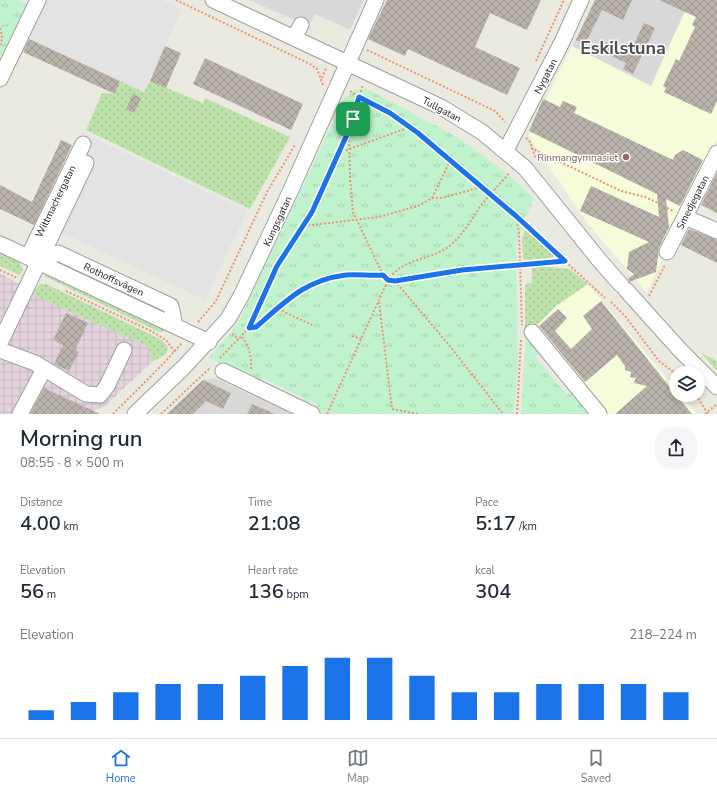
<!DOCTYPE html>
<html lang="en">
<head>
<meta charset="utf-8">
<style>
  :root { --surface:#fff; --page:#f6f6f7; --text:#1f2937; --muted:#747a83; --line:#e0e1e3; --accent:#1a73e8 }
  body { margin:0; font-family:"Nunito Sans",sans-serif; background:var(--page); color:var(--text); height:100vh; display:flex; flex-direction:column; font-size:15px; white-space:nowrap }
  * { box-sizing:border-box; margin:0 }
  p { font-size:13px; color:var(--muted) }
  .icon { flex:none; width:22px; height:22px; fill:none; stroke:currentColor; stroke-width:2; stroke-linecap:round; stroke-linejoin:round }
  .map { position:relative; height:414px; overflow:hidden }
  .details { display:flex; flex-direction:column; background:var(--surface); flex:1 }
  .details>* { flex:none }
  .buttons { position:absolute; left:669px; top:366px; display:grid; gap:8px }
  .buttons a { display:grid; place-items:center; width:36px; height:36px; border-radius:50%; background:var(--surface); box-shadow:0 2px 6px #0003; font-size:20px }
  .pin { position:absolute; display:grid; place-items:center; width:34px; height:34px; color:#fff; margin:-17px; border-radius:8px; box-shadow:0 2px 6px #0006 }
  .round { display:grid; place-items:center; flex:none; width:42px; height:42px; border-radius:16px; background:var(--page) }
  .overview { display:flex; align-items:center; justify-content:space-between; height:68px; padding:0 20px }
  h1 { font-size:22px; font-weight:600; line-height:30px }
  .stats { display:grid; grid-template-columns:repeat(3,1fr); gap:6px; height:68px; padding:4px 20px }
  .stats div { display:grid; align-content:center }
  .stats b { font-size:20px; font-weight:600 }
  .stats small { font-size:11px; font-weight:400 }
  .stats p { font-size:11px }
  .chart { height:112px; padding:8px 20px }
  .chart p { display:flex; justify-content:space-between }
  .chart svg { width:100%; height:72px; margin-top:4px; stroke:var(--accent); stroke-width:6 }
  .menu { display:flex; justify-content:space-around; align-items:center; height:56px; border-top:1px solid var(--line); background:var(--surface); font-size:11px; color:var(--muted) }
  .menu a { display:grid; justify-items:center; gap:2px }
  .menu .active { color:var(--accent) }
  .map>svg:first-child { display:block }
</style>
</head>
<body>
<div class="map">
<svg width="717" height="414" viewBox="0 0 717 414">
  <defs>
    <pattern id="industrial-grid" width="8" height="8" patternUnits="userSpaceOnUse"><rect width="8" height="8" fill="#e4d3de"/><path d="M0 4h8M4 0v8" fill="none" stroke="#c3b5be"/></pattern>
    <pattern id="grass-dots" width="8" height="8" patternUnits="userSpaceOnUse"><rect width="8" height="8" fill="#bce2aa"/><path d="M2 2h.1M6 6h.1" fill="none" stroke="#a1c192" stroke-width="1.8" stroke-linecap="round"/></pattern>
    <pattern id="park-tufts" width="24" height="20" patternUnits="userSpaceOnUse"><rect width="24" height="20" fill="#c0f3cd"/><path d="M3 7l-1-3M5 7V3M7 7l1-3M15 17l-1-3M17 17v-4M19 17l1-3" fill="none" stroke="#a4d0af"/></pattern>
    <pattern id="building-cross-hatch" width="8" height="8" patternUnits="userSpaceOnUse"><rect width="8" height="8" fill="#b8b2ab"/><path d="M0 0l8 8M0 8l8-8" fill="none" stroke="#9e9893"/></pattern>
  </defs>
  <rect width="100%" height="100%" fill="#ebeae1"/>
  <!-- residential -->
  <path fill="#d9d8d8" d="M249,0H364L350,30L315,14L309,26Z
    M595,0H690L651,86L572,46Z
    M214,378L294,414H167L203,380Z"/>
  <!-- industrial -->
  <path fill="url(#industrial-grid)" d="M0,273L33,292L37,297L147,346L152,362L104,407L93,411L91,414H0Z"/>
  <!-- education -->
  <path fill="#f6fbda" d="M690,0H717V140L647,293L588,224L528,136L572,46L651,86Z
    M588,284L676,389V395H681L697,414H598L534,328L556,306Z"/>
  <!-- grass -->
  <path fill="url(#grass-dots)" d="M120,81L144,92L150,81L203,103L205,98L290,137L250,209L86,130L102,93L115,94Z
    M525,230L554,255L551,258L525,260L523,258L522,238Z
    M0,250L18,260L23,269L20,275L0,266Z
    M539,266L570,269L588,284L556,306L534,328L525,330V286L527,283H532V268Z
    M45,272L164,330L162,332H159L44,276Z
    M40,284H46L162,340L168,347L166,354L152,362L147,346L37,297L33,292Z
    M701,353L717,361V371Z"/>
  <!-- park -->
  <path fill="url(#park-tufts)" d="M0,0H17L29,5L0,66Z
    M365,88L457,137L504,171L534,198L516,242L518,364L514,414H324L315,410L318,404L310,401L308,406L302,404L304,398L262,378L259,383L209,358L237,325L344,99L351,91Z
    M526,334L540,352L535,357L567,395L574,389L591,414H521Z"/>
  <!-- parking -->
  <path fill="#e3e3e3" d="M43,0H163L182,9L144,92L26,38Z
    M83,133L247,211L205,300L41,223Z"/>
  <!-- building -->
  <path fill="url(#building-cross-hatch)" d="M387,0H541L527,30L490,13L475,47L520,68L507,95L408,49L405,56L368,39Z
    M595,0H632L623,20L602,10L585,44L576,40Z
    M659,0H717V101L711,114L664,92L666,88L663,86L676,59L679,61L695,27L692,25L696,17Z
    M644,23L655,28L633,74L623,69L626,63L601,51L606,42L629,54Z
    M29,39L120,81L115,94L23,52Z
    M165,46L181,53L166,88L150,81Z
    M205,58L303,104L291,130L193,84Z
    M133,94L141,98L134,113L126,109Z
    M543,99L560,107L563,101L577,107L574,113L673,160L675,155L683,150L703,160L680,206L666,199L669,227L659,248L656,272L629,282L628,279L634,274L627,269L629,252L649,242L580,211L591,186L659,217L657,194L529,131Z
    M61,140L72,145L34,225L0,209V185L32,202Z
    M717,173V213L701,205Z
    M689,229L717,240V263L681,245Z
    M601,301L676,395L692,414H615L647,386L634,383L636,378L630,377L631,372L625,370V366L617,355L585,382L539,326L558,309L567,318L555,331L571,349L592,329L583,316Z
    M66,313L88,323L75,350L79,352L69,371L54,364L63,345L53,340Z
    M203,380L231,393L223,409L206,401L193,414H167Z
    M44,388L100,414H30Z
    M252,404L275,414H247Z"/>
  <g fill="none" stroke-linecap="round" stroke-linejoin="round">
    <!-- minor casing -->
    <g stroke="#9f9f9f" stroke-width="17">
      <path id="minor" d="M213,0L441,107L482,132L525,168L600,261L621,285
        M294,38L301,25
        M0,79L38,0
        M506,150L562,42L581,0
        M685,217L717,231
        M0,244L209,342
        M667,252L717,153
        M28,257L83,144
        M38,262L58,253L171,306L175,326
        M626,290L680,350L717,387
        M532,332L599,414
        M0,343L86,163
        M0,350L35,363L86,394L100,395L107,386L124,350
        M223,371L312,414
        M20,414L44,369
        M135,414L184,367L228,319L241,296L289,194L376,0"/>
    </g>
    <!-- path -->
    <path stroke="#ec9271" stroke-width="2" stroke-dasharray="2 2" stroke-linecap="butt" d="M176,0L310,64L317,69L323,85
      M0,28L2,36L1,45
      M367,50L495,111L505,122
      M536,61L564,0
      M322,78L326,68
      M350,91L367,102L390,113L418,133L516,216L605,298
      M349,132L350,177L353,212L383,275L388,280C406,255 430,263 453,243C464,233 473,217 482,204C491,193 501,183 510,172
      M526,138L530,142L536,159
      M531,148L621,191L645,197L658,203
      M338,153L410,127
      M432,198L450,161
      M667,208L674,211
      M516,216L519,233L522,325
      M304,226L379,217L418,206L432,198H442L481,187
      M0,270L17,278
      M395,281L449,345L503,414
      M66,291L149,330L166,340L175,352
      M649,296L665,265
      M379,302L392,409L418,414
      M611,302L625,316L659,361L676,374
      M280,307L284,312L312,325
      M198,322L216,301L267,192L295,145
      M249,328L257,327C286,301 305,280 346,275C358,274 371,276 383,275
      M232,334L239,339
      M352,336L361,339
      M242,337C250,347 252,359 251,371
      M220,358L249,328L277,266L312,212L349,130L363,85
      M696,395L708,414
      M113,414L164,363L182,343
      M161,414L210,368
      M327,414L388,280L395,281L462,270L564,261
      M517,414L521,339
      M705,414L717,404"/>
    <!-- minor -->
    <use href="#minor" stroke="#fff" stroke-width="15"/>
  </g>
  <g fill="none" stroke-linecap="round" stroke-linejoin="round">
    <!-- route casing -->
    <g stroke="#fff" stroke-width="8">
      <path id="route" d="M359,97L390,113L418,133L516,216L565,261L462,270L395,281L388,280L383,275C371,276 358,274 346,275C305,280 286,301 256,327L249,328L277,266L312,212L349,130Z"/>
    </g>
    <!-- route -->
    <use href="#route" stroke="#1a73e8" stroke-width="5"/>
  </g>
  <!-- markers -->
  <circle fill="#8d6e63" stroke="#fff" stroke-width="1.5" cx="626" cy="157" r="4"/>
  <g text-anchor="middle" stroke-width="3" stroke-linejoin="round" paint-order="stroke">
    <!-- street labels -->
    <g font-size="10" fill="#1b1b1b" stroke="#fff">
      <text transform="translate(545 76) rotate(-63)" y="4">Nygatan</text>
      <text transform="translate(442 109) rotate(28)" y="4">Tullgatan</text>
      <text transform="translate(55 201) rotate(-64)" y="4">Wittmachergatan</text>
      <text transform="translate(692 202) rotate(-63)" y="4">Smedjegatan</text>
      <text transform="translate(277 221) rotate(-65)" y="4">Kungsgatan</text>
      <text transform="translate(114 279) rotate(25)" y="4">Rothoffsvägen</text>
    </g>
    <!-- education labels -->
    <g font-size="10" fill="#785e54" stroke="#fff" text-anchor="end">
      <text x="618" y="161">Rinmangymnasiet</text>
    </g>
    <!-- town labels -->
    <g font-size="18" font-weight="bold" fill="#4e4e4e" stroke="#fff">
      <text x="623" y="54">Eskilstuna</text>
    </g>
  </g>
</svg>
<div class="buttons">
<a><svg class="icon" aria-label="layers" viewBox="0 0 24 24"><path d="M12 4l9 5-9 5-9-5zM3 14l9 5 9-5"/></svg></a>
</div>
<div class="pin" style="left:353px;top:119px;background:#1e9e55"><svg class="icon" aria-label="arrive" viewBox="0 0 24 24"><path d="M6 21V4h12l-3 4 3 4H6"/></svg></div>
</div>
<section class="details">
<div class="overview"><div><h1>Morning run</h1><p>08:55 · 8 × 500 m</p></div><a class="round"><svg class="icon" aria-label="share" viewBox="0 0 24 24"><path d="M12 15V3M7 8l5-5 5 5M5 13v7h14v-7"/></svg></a></div>
<div class="stats">
<div><p>Distance</p><b>4.00<small> km</small></b></div>
<div><p>Time</p><b>21:08</b></div>
<div><p>Pace</p><b>5:17<small> /km</small></b></div>
</div>
<div class="stats">
<div><p>Elevation</p><b>56<small> m</small></b></div>
<div><p>Heart rate</p><b>136<small> bpm</small></b></div>
<div><p>kcal</p><b>304</b></div>
</div>
<div class="chart"><p><span>Elevation</span>218–224 m</p>
<svg viewBox="0 0 160 44" preserveAspectRatio="none"><path d="M5 44V38M15 44V33M25 44V27M35 44V22M45 44V22M55 44V17M65 44V11M75 44V6M85 44V6M95 44V17M105 44V27M115 44V27M125 44V22M135 44V22M145 44V22M155 44V27"/></svg>
</div>
</section>
<nav class="menu">
<a class="active"><svg class="icon" aria-label="home" viewBox="0 0 24 24"><path d="M3 11l9-7 9 7M6 9v11h12V9"/></svg>Home</a>
<a><svg class="icon" aria-label="map" viewBox="0 0 24 24"><path d="M3 6l6-2 6 2 6-2v14l-6 2-6-2-6 2zM9 4v14M15 6v14"/></svg>Map</a>
<a><svg class="icon" aria-label="saved" viewBox="0 0 24 24"><path d="M7 4h10v16l-5-4-5 4z"/></svg>Saved</a>
</nav>
</body>
</html>
